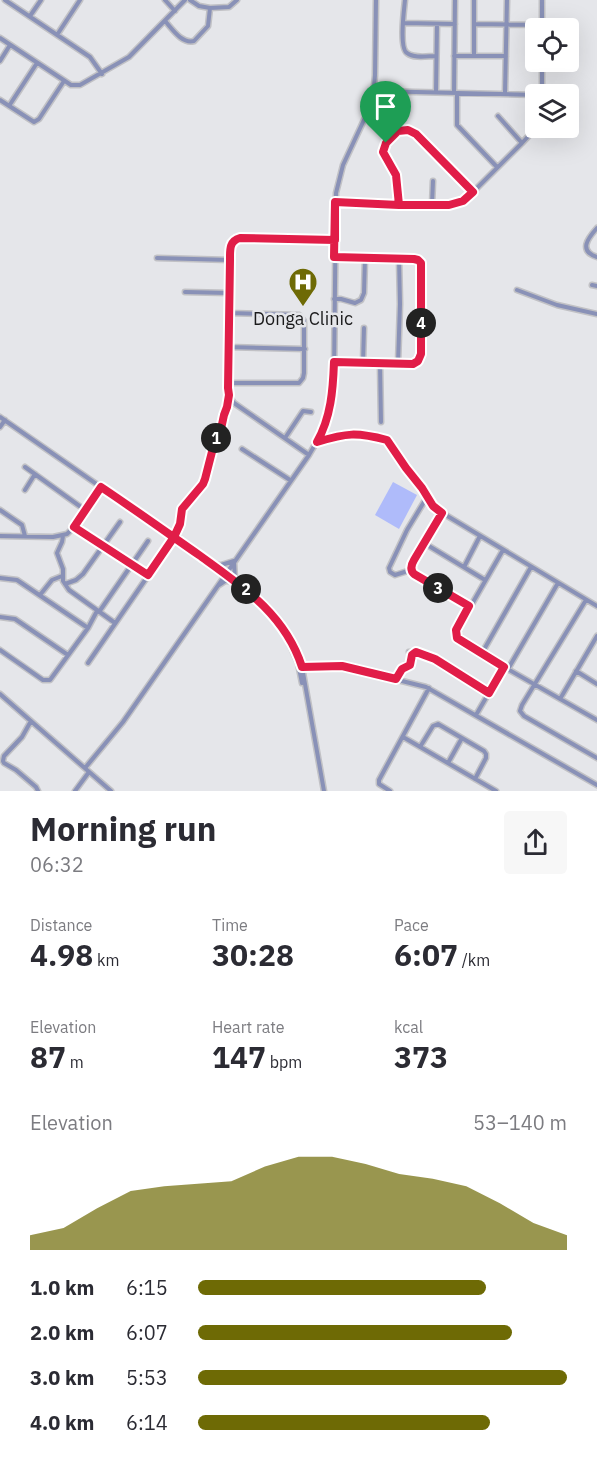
<!DOCTYPE html>
<html lang="en">
<head>
<meta charset="utf-8">
<style>
  :root { --surface:#fff; --page:#f7f7f7; --text:#2b2b33; --muted:#7c7c81; --accent:#6e6a05 }
  body { margin:0; font-family:"IBM Plex Sans",sans-serif; background:var(--page); color:var(--text); height:100vh; display:flex; flex-direction:column; font-size:22px; white-space:nowrap }
  * { box-sizing:border-box; margin:0 }
  p { font-size:20px; color:var(--muted) }
  .icon { flex:none; width:33px; height:33px; fill:none; stroke:currentColor; stroke-width:2; stroke-linecap:round; stroke-linejoin:round }
  .map { position:relative; height:791px; overflow:hidden }
  .drawer { display:flex; flex-direction:column; background:var(--surface); flex:1 }
  .drawer>* { flex:none }
  .buttons { position:absolute; left:525px; top:18px; display:grid; gap:12px }
  .buttons a { display:grid; place-items:center; width:54px; height:54px; border-radius:6px; background:var(--surface); box-shadow:0 6px 24px #0002; font-size:30px }
  .pin { position:absolute; display:grid; place-items:center; width:51px; height:51px; color:#fff; margin:-62px -26px; border-radius:50% 50% 50% 0; rotate:-45deg; box-shadow:0 0 6px #0007 }
  .pin .icon { rotate:45deg }
  .km { position:absolute; width:30px; height:30px; margin:-15px; border-radius:50%; background:#222; color:#fff; font-size:16px; line-height:30px; text-align:center }
  .round { display:grid; place-items:center; flex:none; width:63px; height:63px; border-radius:6px; background:var(--page) }
  .headline { display:flex; align-items:center; justify-content:space-between; height:102px; padding:0 30px }
  h1 { font-size:33px; font-weight:800; line-height:45px }
  .figures { display:grid; grid-template-columns:repeat(3,1fr); gap:9px; height:102px; padding:6px 30px }
  .figures div { display:grid; align-content:center }
  .figures b { font-size:30px; font-weight:800 }
  .figures small { font-size:16px; font-weight:400 }
  .figures p { font-size:16px }
  .chart { height:168px; padding:12px 30px }
  .chart p { display:flex; justify-content:space-between }
  .chart svg { width:100%; height:108px; margin-top:6px; fill:var(--accent); opacity:.7 }
  ul { padding:0 30px; list-style:none; font-size:20px }
  li { display:grid; grid-template-columns:96px 72px 1fr; align-items:center; height:45px }
  li i { height:15px; border-radius:8px; background:var(--accent) }
  .map>svg:first-child { display:block }
</style>
</head>
<body>
<div class="map">
<svg width="597" height="791" viewBox="0 0 597 791">
  <rect width="100%" height="100%" fill="#e5e6ea"/>
  <!-- green -->
  <path fill="#afbbfa" d="M393,482L417,495L399,529L375,515Z"/>
  <g fill="none" stroke-linecap="round" stroke-linejoin="round">
    <!-- minor casing -->
    <g stroke="#c1c1c5" stroke-width="7">
      <path id="minor" d="M5,0L90,57L102,74
        M165,0L175,11
        M190,0L199,6L210,8L229,7L237,0
        M405,0C404,10 399,48 407,53C414,59 428,56 436,56
        M474,0V56
        M30,16L41,0
        M165,21C173,30 182,44 194,41L208,26L210,8
        M404,23L455,24
        M474,24L542,25
        M542,28V0
        M57,35L80,0
        M0,38L71,85H80L129,57L185,0
        M454,56H506
        M0,61L10,45
        M542,62V94
        M374,91L536,95
        M436,92L437,24
        M454,93L455,0
        M457,93V125L497,167
        M505,93L507,0
        M0,100L34,122L39,119L64,81
        M9,106L37,63
        M498,116L522,143
        M335,202L398,205H446L460,202L473,192L522,143L536,128
        M398,205L396,175L384,154L383,150L389,139L395,132L401,130H408L420,137L473,192
        M432,205L433,181
        M597,228C588,238 578,251 597,257
        M157,258L230,260
        M592,285L597,286
        M517,290L557,305L597,314
        M185,292L229,293
        M334,299H341L355,303L361,300L364,293L365,258
        M228,347L305,349
        M334,362L413,364L418,361L421,354V267L420,262L416,259L334,257
        M363,363L364,328
        M380,363L381,422
        M398,363L400,304L399,258
        M228,383H299L303,378L304,373V321L299,315L229,313
        M0,417L226,574L253,595L267,609L292,641L297,652L302,667L324,791
        M0,427L5,420
        M285,438L303,411L311,412
        M318,442C348,433 357,432 387,440L406,468L422,488L429,501L434,508L597,606
        M242,449L290,480
        M309,455L234,403L229,395L228,388L230,248L234,241L240,238L335,240
        M25,467L85,510
        M25,490L35,474
        M0,510L22,525L25,536
        M442,513L414,560L411,570L414,574L469,606
        M74,527L148,575
        M0,536L53,537L67,534L74,527L101,487
        M63,536L62,542L57,553L63,569V581L69,590L115,623
        M424,543L485,580
        M503,550L457,630V637L504,667L597,720
        M214,565H221L234,561L235,581H225L219,585
        M464,567L480,536
        M411,570L395,575L390,572L389,568L407,530L427,497
        M0,578L17,580L88,628
        M65,584L76,580L83,574L120,522
        M40,595L52,580L62,576
        M586,600L522,705L520,711L524,716L597,758
        M99,612L148,541
        M0,617L15,619L68,655
        M286,636L298,663L302,683
        M0,650L43,680H50L88,628L97,611
        M409,652C431,650 470,681 489,693
        M482,653L531,567
        M88,663L174,538L180,524L182,509L203,484L205,479L215,440L221,429L229,396
        M299,668L342,666L426,687L597,785
        M508,669L558,583
        M576,671L597,684
        M396,679L402,669L410,665L412,655L415,653
        M0,694L111,791
        M560,699L597,636
        M476,715L504,667
        M31,721L22,737L4,756L3,761L4,763L16,770L36,787L38,791
        M403,737L496,791
        M420,747L433,726L438,724L484,751L486,754V758L475,779
        M448,763L462,738
        M85,768L123,722L309,455C326,427 331,410 334,377L336,193L343,165L370,107L373,97L375,75L376,0
        M75,791L89,772
        M390,791L379,784V780L429,688"/>
    </g>
    <!-- minor -->
    <use href="#minor" stroke="#8991b7" stroke-width="4"/>
  </g>
  <g fill="none" stroke-linecap="round" stroke-linejoin="round">
    <!-- route casing -->
    <g stroke="#fff" stroke-width="12">
      <path id="route" d="M386,143L383,152L396,175L399,205L335,202V240L240,238C229,241 230,250 230,260L228,388L229,395L227,407L224,415L221,429L215,440L205,479L203,484L182,509L180,524L174,537L148,575L74,527L101,487C134,509 166,532 199,555C242,586 285,614 302,667L342,666L396,679L402,669L410,665L412,655L416,652L435,659L489,693L504,667L457,638L456,630L469,606L414,574C410,570 411,565 414,560L442,513L433,506L422,488L406,468L387,440C356,432 347,433 317,442C331,417 333,390 334,362L413,364L418,361L421,354V263L418,260L414,259L334,257L335,202L399,205H449L463,201L473,192L416,134L408,130L398,131L386,143"/>
    </g>
    <!-- route -->
    <use href="#route" stroke="#e11d48" stroke-width="8"/>
  </g>
  <!-- icons -->
  <defs>
    <g id="hospital-pin" transform="scale(1.5)"><path d="M0 17L-7.5 6A9.5 9.5 0 1 1 7.5 6Z" fill="#6e6a05" stroke="#e5e6ea"/><path d="M-5-5h3v3.5h4V-5h3V5h-3V1.5h-4V5h-3Z" fill="#fff"/></g>
  </defs>
  <g fill-rule="evenodd">
    <use href="#hospital-pin" x="303" y="282"/>
  </g>
  <g text-anchor="middle" stroke-width="5" stroke-linejoin="round" paint-order="stroke">
    <!-- poi labels -->
    <g font-size="18" fill="#1b1b1c" stroke="#e5e6ea">
      <text x="303" y="325">Donga Clinic</text>
    </g>
  </g>
</svg>
<div class="buttons">
<a><svg class="icon" aria-label="locate" viewBox="0 0 24 24"><circle cx="12" cy="12" r="6"/><path d="M12 2v4M12 18v4M2 12h4M18 12h4"/></svg></a>
<a><svg class="icon" aria-label="layers" viewBox="0 0 24 24"><path d="M12 4l9 5-9 5-9-5zM3 14l9 5 9-5"/></svg></a>
</div>
<div class="pin" style="left:386px;top:143px;background:#1e9e55"><svg class="icon" aria-label="arrive" viewBox="0 0 24 24"><path d="M6 21V4h12l-3 4 3 4H6"/></svg></div>
<b class="km" style="left:216px;top:438px">1</b>
<b class="km" style="left:246px;top:589px">2</b>
<b class="km" style="left:438px;top:588px">3</b>
<b class="km" style="left:421px;top:323px">4</b>
</div>
<section class="drawer">
<div class="headline"><div><h1>Morning run</h1><p>06:32</p></div><a class="round"><svg class="icon" aria-label="share" viewBox="0 0 24 24"><path d="M12 15V3M7 8l5-5 5 5M5 13v7h14v-7"/></svg></a></div>
<div class="figures">
<div><p>Distance</p><b>4.98<small> km</small></b></div>
<div><p>Time</p><b>30:28</b></div>
<div><p>Pace</p><b>6:07<small> /km</small></b></div>
</div>
<div class="figures">
<div><p>Elevation</p><b>87<small> m</small></b></div>
<div><p>Heart rate</p><b>147<small> bpm</small></b></div>
<div><p>kcal</p><b>373</b></div>
</div>
<div class="chart"><p><span>Elevation</span>53–140 m</p>
<svg viewBox="0 0 160 44" preserveAspectRatio="none"><path d="M0 44V38L10 35L20 27L30 20L40 18L50 17L60 16L70 10L80 6L90 6L100 9L110 13L120 15L130 18L140 25L150 33L160 38V44z"/></svg>
</div>
<ul>
<li><b>1.0 km</b>6:15<i style="width:78%"></i></li>
<li><b>2.0 km</b>6:07<i style="width:85%"></i></li>
<li><b>3.0 km</b>5:53<i style="width:100%"></i></li>
<li><b>4.0 km</b>6:14<i style="width:79%"></i></li>
</ul>
</section>
</body>
</html>
